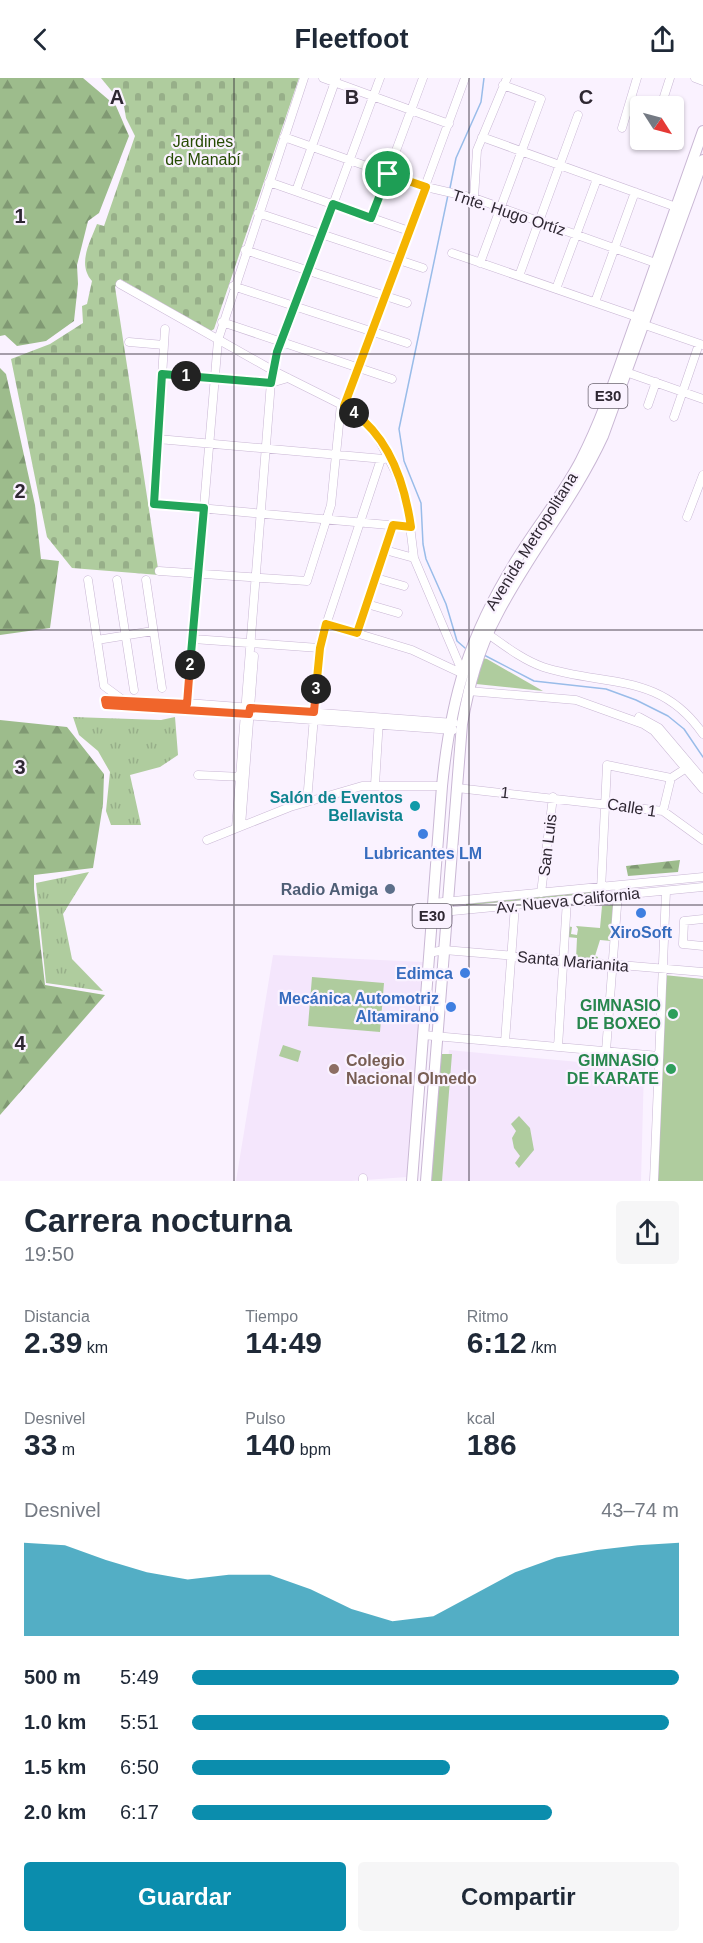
<!DOCTYPE html>
<html lang="es">
<head>
<meta charset="utf-8">
<style>
  :root { --surface:#fff; --page:#f6f6f7; --text:#1f2937; --muted:#747a83; --accent:#0b8dad }
  body { margin:0; font-family:Helvetica,sans-serif; background:var(--page); color:var(--text); height:100vh; display:flex; flex-direction:column; font-size:22px; white-space:nowrap }
  * { box-sizing:border-box; margin:0 }
  p { font-size:20px; color:var(--muted) }
  .icon { flex:none; width:33px; height:33px; fill:none; stroke:currentColor; stroke-width:2; stroke-linecap:round; stroke-linejoin:round }
  .map { position:relative; height:1103px; overflow:hidden }
  .details { display:flex; flex-direction:column; background:var(--surface); flex:1 }
  .details>* { flex:none }
  .needle { width:39px; rotate:126deg }
  .tools { position:absolute; left:630px; top:18px; display:grid; gap:12px }
  .tools a { display:grid; place-items:center; width:54px; height:54px; border-radius:6px; background:var(--surface); box-shadow:0 2px 4px #0004; font-size:30px }
  .pin { position:absolute; display:grid; place-items:center; width:51px; height:51px; color:#fff; margin:-26px; border:3px solid #fff; border-radius:50%; box-shadow:0 2px 6px #0007 }
  .km { position:absolute; width:30px; height:30px; margin:-15px; border-radius:50%; background:#222; color:#fff; font-size:16px; line-height:30px; text-align:center }
  .round { display:grid; place-items:center; flex:none; width:63px; height:63px; border-radius:6px; background:var(--page) }
  .summary { display:flex; align-items:center; justify-content:space-between; height:102px; padding:0 24px }
  h1 { font-size:33px; font-weight:800; line-height:45px }
  .figures { display:grid; grid-template-columns:repeat(3,1fr); gap:9px; height:102px; padding:6px 24px }
  .figures div { display:grid; align-content:center }
  .figures b { font-size:30px; font-weight:800 }
  .figures small { font-size:16px; font-weight:400 }
  .figures p { font-size:16px }
  .chart { height:168px; padding:12px 24px }
  .chart p { display:flex; justify-content:space-between }
  .chart svg { width:100%; height:108px; margin-top:6px; fill:var(--accent); opacity:.7 }
  .primary-button { display:flex; gap:12px; margin-top:auto; padding:12px 24px }
  .primary-button a { flex:1; height:69px; border-radius:6px; background:var(--accent); color:#fff; font-size:24px; font-weight:800; line-height:69px; text-align:center }
  .primary-button a+a { background:var(--page); color:var(--text) }
  ul { padding:0 24px; list-style:none; font-size:20px }
  li { display:grid; grid-template-columns:96px 72px 1fr; align-items:center; height:45px }
  li i { height:15px; border-radius:8px; background:var(--accent) }
  header { display:flex; justify-content:space-between; align-items:center; height:78px; padding:0 24px; background:var(--surface); font-size:27px; font-weight:800 }
  .map>svg:first-child { display:block }
</style>
</head>
<body>
<header><svg class="icon" aria-label="back" viewBox="0 0 24 24"><path d="M15 5l-7 7 7 7"/></svg>Fleetfoot<svg class="icon" aria-label="share" viewBox="0 0 24 24"><path d="M12 15V3M7 8l5-5 5 5M5 13v7h14v-7"/></svg></header>
<div class="map">
<svg width="703" height="1103" viewBox="0 0 703 1103">
  <defs>
    <pattern id="grass-tufts" width="24" height="20" patternUnits="userSpaceOnUse" patternTransform="scale(1.5)"><rect width="24" height="20" fill="#afcc9e"/><path d="M3 7l-1-3M5 7V3M7 7l1-3M15 17l-1-3M17 17v-4M19 17l1-3" fill="none" stroke="#97af89"/></pattern>
    <pattern id="forest-firs" width="22" height="20" patternUnits="userSpaceOnUse" patternTransform="scale(1.5)"><rect width="22" height="20" fill="#9dbc8c"/><path d="M5 1l3.5 6h-7zM16 11l3.5 6h-7z" fill="#809973"/></pattern>
    <pattern id="cemetery-stones" width="16" height="16" patternUnits="userSpaceOnUse" patternTransform="scale(1.5)"><rect width="16" height="16" fill="#afcc9e"/><path d="M2 7V4a2 2 0 0 1 4 0v3zM10 15v-3a2 2 0 0 1 4 0v3z" fill="#97af89"/></pattern>
  </defs>
  <rect width="100%" height="100%" fill="#faf2ff"/>
  <!-- built -->
  <path fill="#f4e6fc" d="M273,877L423,884L407,1099L351,1103H236Z
    M449,972L644,990L641,1103H438Z"/>
  <!-- grass -->
  <path fill="url(#grass-tufts)" d="M73,639L161,642L175,639L178,677L160,689L130,697L141,747H111L106,733L110,694L98,673L79,657Z
    M89,794L63,836L72,881L103,913L46,905L36,805Z"/>
  <!-- forest -->
  <path fill="url(#forest-firs)" d="M0,0H83L116,28L129,58L99,135L88,143L77,187L78,206L74,243L46,263L17,268L5,257L0,258Z
    M0,290L6,296L35,427L41,481L59,483L50,550L0,557Z
    M0,642L67,649L104,696L103,726L93,790L34,797V811L45,907L105,917L0,1037Z
    M680,782L678,794L628,798L626,788Z"/>
  <!-- cemetery -->
  <path fill="url(#cemetery-stones)" d="M101,0H299L214,251L211,253L120,201L115,209L159,497L72,490L47,459L11,281L50,266L83,245L82,228L87,226L92,203C77,186 90,164 97,146L104,148L135,58L126,40L124,28Z"/>
  <!-- green -->
  <path fill="#afcc9e" d="M482,580L487,581L543,613L476,606Z
    M596,813V816L466,828V826Z
    M614,827L611,863L600,862L595,878L598,879V884L576,881L577,860L567,859V848L572,849L571,856L577,857L578,851L576,848L600,850L602,828Z
    M664,897L703,901V1103H656Z
    M312,899L384,905L380,954L308,948Z
    M283,967L301,973L298,984L279,978Z
    M440,976H452L442,1103H430Z
    M519,1038L530,1050L534,1072L519,1090L515,1085L520,1078L514,1070L512,1060L516,1053L511,1046Z"/>
  <g fill="none" stroke-linecap="round" stroke-linejoin="round">
    <!-- stream -->
    <path stroke="#99bce9" stroke-width="1.5" d="M450,110L456,80L481,24L484,0
      M448,117L399,351L404,383L421,425L423,466L426,481L446,526L457,563L465,570
      M484,577L534,603L606,611L636,622L668,638L684,651L703,679"/>
    <!-- minor casing -->
    <g stroke="#c9b7d4" stroke-width="9">
      <path id="minor" d="M323,0L449,46
        M695,0L703,3
        M629,27L640,31
        M661,28L670,0
        M622,50L637,0
        M284,59L426,109L474,120L661,187
        M482,59L676,129
        M269,104L409,153
        M296,113L336,1
        M474,120L477,72L507,0
        M258,135L423,190
        M371,140L423,0
        M245,172L407,225
        M452,175L637,239L645,247L703,267
        M480,185L541,21L503,7
        M519,198L578,37
        M120,206L274,293L344,328L374,352L398,399L408,432L414,480L462,593
        M233,208L407,265
        M556,211L597,101
        M595,224L635,114
        M222,244L392,301
        M165,251L154,426L411,449
        M129,264L164,267
        M623,293L703,321
        M162,296L271,305L288,300
        M648,327L656,304
        M344,328L465,0
        M674,339L699,266
        M158,361L384,381
        M687,439L703,397
        M385,472L414,480
        M159,493L307,503L331,427L341,326
        M376,500L404,508
        M88,502L104,608L123,622
        M117,502L134,612
        M146,502L162,610
        M367,526L398,535
        M326,546L412,572L461,595
        M357,555L393,447
        M488,556C505,568 523,582 543,589C604,609 660,593 703,656
        M193,561L319,570
        M97,562L153,553
        M468,613L576,622L643,646L654,653L703,711
        M105,622L106,627L453,652
        M110,623L187,625L454,645
        M187,631L218,262L304,0
        M639,639L659,650L703,702
        M198,697L243,699
        M375,707L379,641
        M457,710L663,733L703,762
        M307,724L320,565L381,381
        M663,733L671,700
        M241,748L254,578
        M236,750L272,291L380,0
        M207,762L290,729L362,708H442
        M601,812L607,687L671,700L688,689
        M541,815L553,719
        M433,825L703,799
        M432,835L703,809
        M703,841L684,843L683,866L703,868
        M429,875L444,872L703,894
        M423,957L659,978
        M505,964L515,827
        M558,969L567,822
        M606,973L618,815
        M363,1103V1100
        M654,1103L666,813"/>
    </g>
    <!-- highway casing -->
    <g stroke="#c9b7d4" stroke-width="12">
      <path id="highway" d="M412,1103L442,708C451,618 469,558 517,481C537,448 563,417 581,382C605,335 621,283 639,234C660,173 682,113 703,53
        M426,1103L462,646C469,608 478,572 497,537C529,475 574,421 603,358L703,82"/>
    </g>
    <!-- minor -->
    <use href="#minor" stroke="#fff" stroke-width="8"/>
    <!-- highway -->
    <use href="#highway" stroke="#fff" stroke-width="10"/>
  </g>
  <g fill="none" stroke-linecap="round" stroke-linejoin="round">
    <!-- split-1 casing -->
    <g stroke="#fff" stroke-width="12">
      <path id="split-1" d="M186,298L271,305L277,274L333,126L371,140L388,96"/>
    </g>
    <!-- split-2 casing -->
    <g stroke="#fff" stroke-width="12">
      <path id="split-2" d="M186,298L162,296L154,426L204,430L190,587"/>
    </g>
    <!-- split-3 casing -->
    <g stroke="#fff" stroke-width="12">
      <path id="split-3" d="M190,587L187,626L105,622L106,627L249,636L250,630L314,634L316,611"/>
    </g>
    <!-- split-4 casing -->
    <g stroke="#fff" stroke-width="12">
      <path id="split-4" d="M316,611L320,570L326,546L357,555L393,447L411,449C405,407 390,361 354,335"/>
    </g>
    <!-- split-5 casing -->
    <g stroke="#fff" stroke-width="12">
      <path id="split-5" d="M354,335L344,328L426,109L388,96"/>
    </g>
    <!-- split-1 -->
    <use href="#split-1" stroke="#22a559" stroke-width="8"/>
    <!-- split-2 -->
    <use href="#split-2" stroke="#22a559" stroke-width="8"/>
    <!-- split-3 -->
    <use href="#split-3" stroke="#f0652b" stroke-width="8"/>
    <!-- split-4 -->
    <use href="#split-4" stroke="#f5b400" stroke-width="8"/>
    <!-- split-5 -->
    <use href="#split-5" stroke="#f5b400" stroke-width="8"/>
  </g>
  <!-- grid -->
  <path fill="none" stroke="#2e2732" stroke-width="1.5" stroke-opacity="0.55" d="M234,0V1103M469,0V1103M0,276H703M0,552H703M0,827H703"/>
  <!-- markers -->
  <circle fill="#0f9aa8" stroke="#faf2ff" stroke-width="2" cx="415" cy="728" r="6"/>
  <g fill="#3f7fe0" stroke="#faf2ff" stroke-width="2">
    <circle cx="423" cy="756" r="6"/>
    <circle cx="641" cy="835" r="6"/>
    <circle cx="465" cy="895" r="6"/>
    <circle cx="451" cy="929" r="6"/>
  </g>
  <circle fill="#5c6f8a" stroke="#faf2ff" stroke-width="2" cx="390" cy="811" r="6"/>
  <g fill="#2e9e5b" stroke="#faf2ff" stroke-width="2">
    <circle cx="673" cy="936" r="6"/>
    <circle cx="671" cy="991" r="6"/>
  </g>
  <circle fill="#8d6e63" stroke="#faf2ff" stroke-width="2" cx="334" cy="991" r="6"/>
  <g text-anchor="middle" stroke-width="4.5" stroke-linejoin="round" paint-order="stroke">
    <!-- shield labels -->
    <g fill="#faf2ff" stroke="#6b6470" stroke-width="1.5">
      <rect x="588.5" y="306" width="39" height="24" rx="4.5"/>
      <rect x="412.5" y="826" width="39" height="24" rx="4.5"/>
    </g>
    <g font-size="15" font-weight="bold" fill="#2e2732">
      <text x="608" y="323">E30</text>
      <text x="432" y="843">E30</text>
    </g>
    <!-- park labels -->
    <g font-size="16" fill="#264b03" stroke="#faf2ff">
      <text x="203" y="69">Jardines<tspan x="203" dy="18">de Manabí</tspan></text>
    </g>
    <!-- street labels -->
    <g font-size="16" fill="#2e2732" stroke="#faf2ff">
      <text transform="translate(509 134) rotate(18)" y="6">Tnte. Hugo Ortíz</text>
      <text transform="translate(531 463) rotate(-58)" y="6">Avenida Metropolitana</text>
      <text transform="translate(505 714) rotate(6)" y="6">1</text>
      <text transform="translate(632 729) rotate(9)" y="6">Calle 1</text>
      <text transform="translate(547 767) rotate(-83)" y="6">San Luis</text>
      <text transform="translate(568 822) rotate(-6)" y="6">Av. Nueva California</text>
      <text transform="translate(573 883) rotate(5)" y="6">Santa Marianita</text>
    </g>
    <!-- culture labels -->
    <g font-size="16" font-weight="bold" fill="#0d838f" stroke="#faf2ff" text-anchor="end">
      <text x="403" y="725">Salón de Eventos<tspan x="403" dy="18">Bellavista</tspan></text>
    </g>
    <!-- shop labels -->
    <g font-size="16" font-weight="bold" fill="#366cbe" stroke="#faf2ff">
      <text x="423" y="781">Lubricantes LM</text>
      <text x="641" y="860">XiroSoft</text>
      <text x="453" y="901" text-anchor="end">Edimca</text>
      <text x="439" y="926" text-anchor="end">Mecánica Automotriz<tspan x="439" dy="18">Altamirano</tspan></text>
    </g>
    <!-- service labels -->
    <g font-size="16" font-weight="bold" fill="#4e5e75" stroke="#faf2ff" text-anchor="end">
      <text x="378" y="817">Radio Amiga</text>
    </g>
    <!-- leisure labels -->
    <g font-size="16" font-weight="bold" fill="#27864d" stroke="#faf2ff" text-anchor="end">
      <text x="661" y="933">GIMNASIO<tspan x="661" dy="18">DE BOXEO</tspan></text>
      <text x="659" y="988">GIMNASIO<tspan x="659" dy="18">DE KARATE</tspan></text>
    </g>
    <!-- education labels -->
    <g font-size="16" font-weight="bold" fill="#785e54" stroke="#faf2ff" text-anchor="start">
      <text x="346" y="988">Colegio<tspan x="346" dy="18">Nacional Olmedo</tspan></text>
    </g>
  </g>
  <g font-size="20" text-anchor="middle" font-weight="bold" fill="#2e2732" stroke="#faf2ff" stroke-width="4.5" stroke-linejoin="round" paint-order="stroke">
    <text x="117" y="26">A</text>
    <text x="352" y="26">B</text>
    <text x="586" y="26">C</text>
    <text x="20" y="145">1</text>
    <text x="20" y="420">2</text>
    <text x="20" y="696">3</text>
    <text x="20" y="972">4</text>
  </g>
</svg>
<div class="tools">
<a><svg class="needle" viewBox="-14 -14 28 28"><path d="M0-13l5 13h-10z" fill="#e53935"/><path d="M0 13l5-13h-10z" fill="#747a83"/></svg></a>
</div>
<div class="pin" style="left:388px;top:96px;background:#1e9e55"><svg class="icon" aria-label="arrive" viewBox="0 0 24 24"><path d="M6 21V4h12l-3 4 3 4H6"/></svg></div>
<b class="km" style="left:186px;top:298px">1</b>
<b class="km" style="left:190px;top:587px">2</b>
<b class="km" style="left:316px;top:611px">3</b>
<b class="km" style="left:354px;top:335px">4</b>
</div>
<section class="details">
<div class="summary"><div><h1>Carrera nocturna</h1><p>19:50</p></div><a class="round"><svg class="icon" aria-label="share" viewBox="0 0 24 24"><path d="M12 15V3M7 8l5-5 5 5M5 13v7h14v-7"/></svg></a></div>
<div class="figures">
<div><p>Distancia</p><b>2.39<small> km</small></b></div>
<div><p>Tiempo</p><b>14:49</b></div>
<div><p>Ritmo</p><b>6:12<small> /km</small></b></div>
</div>
<div class="figures">
<div><p>Desnivel</p><b>33<small> m</small></b></div>
<div><p>Pulso</p><b>140<small> bpm</small></b></div>
<div><p>kcal</p><b>186</b></div>
</div>
<div class="chart"><p><span>Desnivel</span>43–74 m</p>
<svg viewBox="0 0 160 44" preserveAspectRatio="none"><path d="M0 44V6L10 7L20 13L30 18L40 21L50 19L60 19L70 25L80 33L90 38L100 36L110 27L120 18L130 12L140 9L150 7L160 6V44z"/></svg>
</div>
<ul>
<li><b>500 m</b>5:49<i style="width:100%"></i></li>
<li><b>1.0 km</b>5:51<i style="width:98%"></i></li>
<li><b>1.5 km</b>6:50<i style="width:53%"></i></li>
<li><b>2.0 km</b>6:17<i style="width:74%"></i></li>
</ul>
<div class="primary-button"><a>Guardar</a><a>Compartir</a></div>
</section>
</body>
</html>
